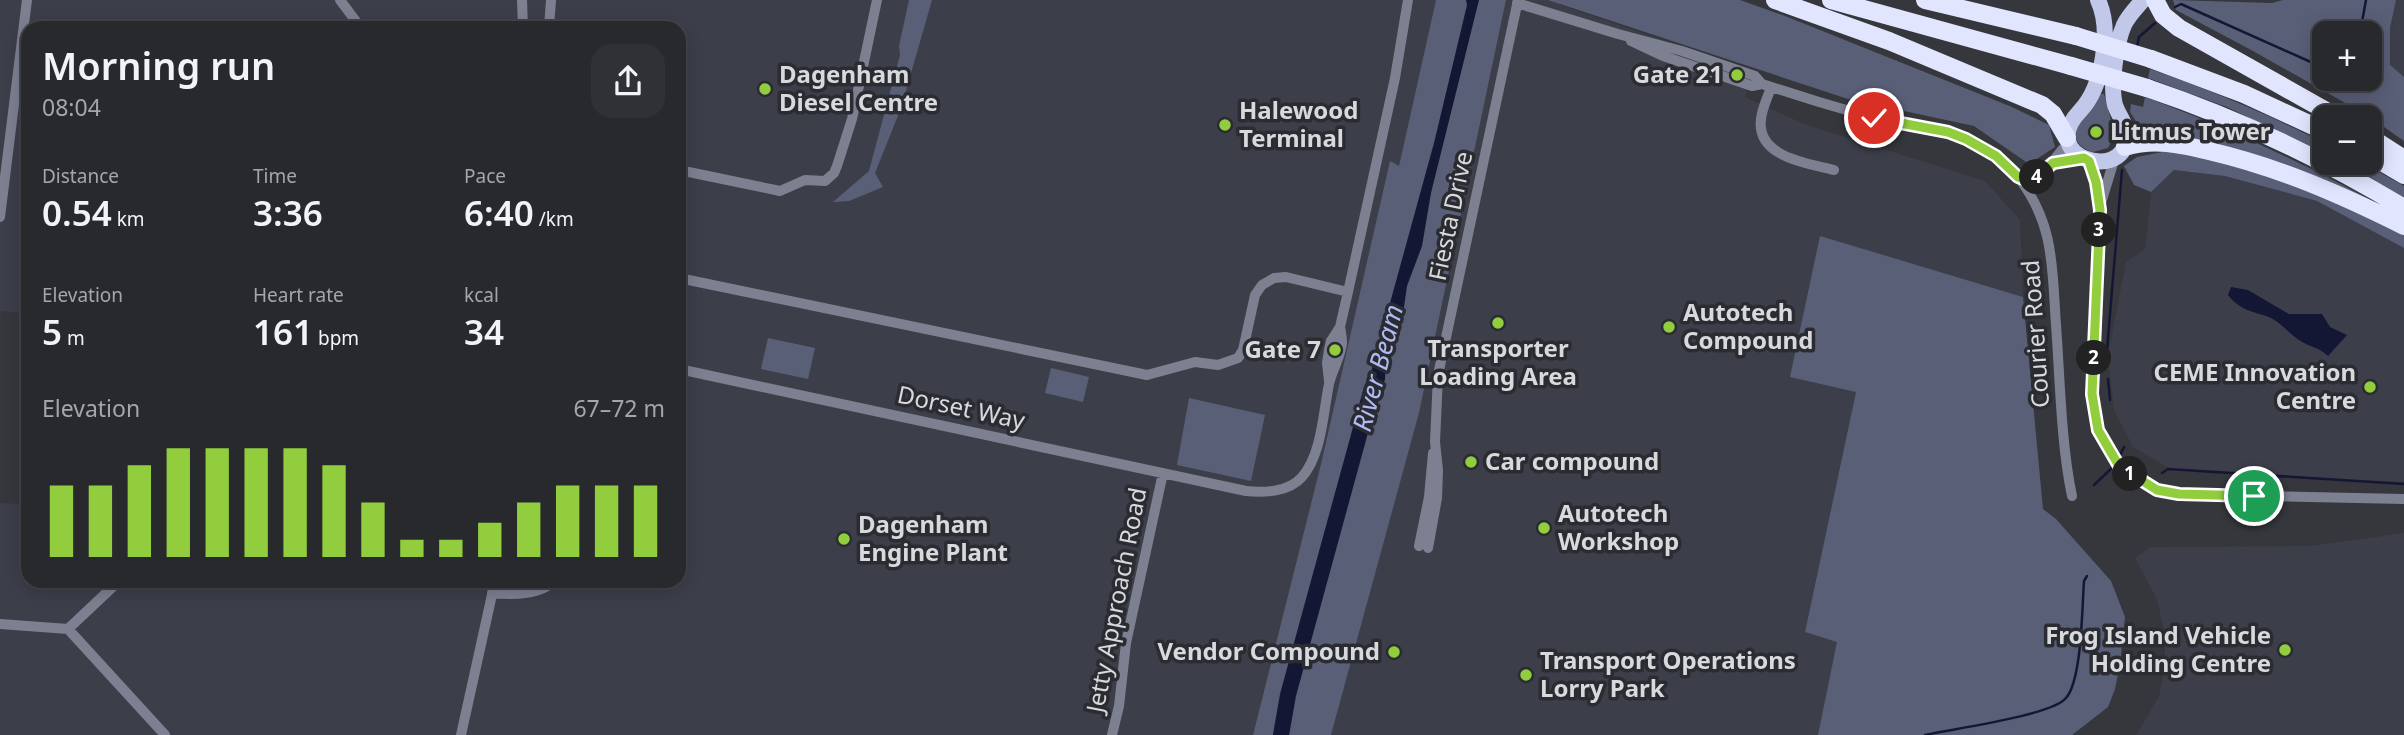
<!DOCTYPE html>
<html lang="en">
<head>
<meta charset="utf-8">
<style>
  :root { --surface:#28292d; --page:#303135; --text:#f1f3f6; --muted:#a5a6aa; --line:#444549; --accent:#92cd3e }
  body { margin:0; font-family:"Noto Sans",sans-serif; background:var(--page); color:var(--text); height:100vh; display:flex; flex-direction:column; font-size:26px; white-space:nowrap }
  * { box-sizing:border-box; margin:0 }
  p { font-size:23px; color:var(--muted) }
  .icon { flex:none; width:38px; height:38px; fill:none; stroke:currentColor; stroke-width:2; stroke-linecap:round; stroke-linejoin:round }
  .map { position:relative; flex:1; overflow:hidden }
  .panel { position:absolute; left:21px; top:21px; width:665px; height:567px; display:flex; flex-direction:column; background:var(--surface); border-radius:21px; box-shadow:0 4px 18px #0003,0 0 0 2px var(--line) }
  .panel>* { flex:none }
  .buttons { position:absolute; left:2312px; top:21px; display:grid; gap:14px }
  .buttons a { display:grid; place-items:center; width:70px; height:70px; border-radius:14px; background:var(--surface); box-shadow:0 4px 18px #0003,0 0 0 2px var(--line); font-size:35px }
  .pin { position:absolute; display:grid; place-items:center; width:60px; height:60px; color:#fff; margin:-30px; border:4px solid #fff; border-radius:50%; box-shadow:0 2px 7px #0007 }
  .km { position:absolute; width:35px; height:35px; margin:-18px; border-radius:50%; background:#222; color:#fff; font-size:19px; line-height:35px; text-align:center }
  .round { display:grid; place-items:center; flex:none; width:74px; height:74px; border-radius:21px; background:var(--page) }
  .headline { display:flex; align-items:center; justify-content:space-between; height:119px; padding:0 21px }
  h1 { font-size:38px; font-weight:600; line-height:52px }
  .stats { display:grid; grid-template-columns:repeat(3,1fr); gap:10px; height:119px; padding:7px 21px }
  .stats div { display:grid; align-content:center }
  .stats b { font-size:35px; font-weight:600 }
  .stats small { font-size:19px; font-weight:400 }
  .stats p { font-size:19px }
  .chart { height:196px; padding:14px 21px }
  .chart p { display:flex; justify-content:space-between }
  .chart svg { width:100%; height:126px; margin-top:7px; stroke:var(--accent); stroke-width:6 }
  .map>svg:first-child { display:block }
</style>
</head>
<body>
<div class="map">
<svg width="2404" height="735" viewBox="0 0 2404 735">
  <rect width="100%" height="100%" fill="#35373c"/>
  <!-- built -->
  <path fill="#3c3f4a" d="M0,0H1436L1399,166L1390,162L1321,464L1253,735H0V503L20,504L28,496V581H679V28H28V314L1,311L0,321Z
    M1506,0H1561L1560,5L1754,71L1745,97L1804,124L1985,181L2020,220L2023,297L1821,237L1856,392L1805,631L1838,642L1818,735H1331L1419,413Z
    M2396,0H2404V77L2390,66V28Z
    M2174,170L2225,176L2317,201L2404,248V482L2174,471L2133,447L2114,410L2108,355L2126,262L2145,249L2151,192Z
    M2404,533V735H2136L2159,697L2165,666V634L2157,599L2135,558L2150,547L2311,546Z"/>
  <!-- green -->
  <path fill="#5a5f78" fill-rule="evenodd" d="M909,0H932L901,108L875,173L883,187L849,201L833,202L869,171L900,55L899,46Z
    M1436,0H1506L1419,413L1331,735H1253L1321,464L1390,161L1399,166Z
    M1548,0H1740L1785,16L2012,107L2049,125L2055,147L2029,164L1974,126L1848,99Z
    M2173,0L2272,3L2283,0H2396L2390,28V65L2404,77V141L2370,117L2253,51L2176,10ZM2324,33H2370V79H2324Z
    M2150,69C2210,90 2268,114 2324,143V154L2227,107L2148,78Z
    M2099,94H2104L2115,135L2108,148L2093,152C2057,141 2087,110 2099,94Z
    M2145,97C2223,126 2297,160 2371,200L2369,202L2173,137L2144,134L2130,112L2131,104L2143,107Z
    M2167,151C2251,161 2328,197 2404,233V248L2317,201L2225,176L2174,170L2151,192L2134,185L2124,166L2137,157Z
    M2341,163H2363L2404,186V198Z
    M1820,236L2023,297L2043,509L2056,519L2111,581L2125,617L2120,664L2115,689L2108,707L2072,735H1818L1837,642L1805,632L1856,392L1790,377Z
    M768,338L815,348L808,379L761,369Z
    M1051,368L1089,377L1083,402L1045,393Z
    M1189,398L1265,415L1251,481L1177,465Z"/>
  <!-- water -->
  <path fill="#141734" d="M1466,0H1479L1431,193L1422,246L1407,286L1402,321L1386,362L1385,379L1376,409L1362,405L1434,143L1467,5Z
    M2231,287L2248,290L2289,314H2322L2330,327L2347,335L2328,356C2319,347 2309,347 2299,340C2288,333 2279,320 2266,316C2250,311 2239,309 2228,295Z"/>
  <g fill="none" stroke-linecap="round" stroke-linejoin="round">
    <!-- stream -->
    <path stroke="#141734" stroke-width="2.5" d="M2175,7L2181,4L2324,68
      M2360,33L2366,0
      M2137,47L2139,37L2155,23
      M2107,350L2122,170
      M2108,379L2110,400
      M2118,459L2124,447
      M2162,473L2168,469L2404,484
      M2094,485L2115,465
      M1925,735C1951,729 2051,716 2066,698C2082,680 2082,607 2084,581L2087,576"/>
    <!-- river -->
    <path stroke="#141734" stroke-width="16" d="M1281,735L1288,695L1372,388"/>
    <!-- street -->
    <path stroke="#7d8090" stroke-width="10" d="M340,0L361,28
      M522,0L523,28
      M1517,3L1618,34L1682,51L1755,76L1762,84L1819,102L1874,118L1960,136L1996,156L2018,177L2026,181C2047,178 2054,155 2069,143
      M549,28L551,0
      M1631,41L1663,56L1752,86L1762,84
      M1771,87C1768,97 1762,108 1761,119C1756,157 1807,163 1834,170
      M2089,161L2096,182L2100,210L2092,394L2098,430L2119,466L2157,490L2179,494L2404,499
      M2053,163L2083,158
      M679,170L780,191L805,180L825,181L834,173L837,166L852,119L877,0
      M2018,177C2055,224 2052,269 2056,325C2060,378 2061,444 2072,496
      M2101,203L2115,157
      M0,217L27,0
      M679,278L1147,375L1195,362L1218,365L1238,358L1243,350L1255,295L1262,285L1274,278L1286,277L1348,292
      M679,369L1246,491C1264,493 1289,492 1302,477C1322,454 1323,413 1329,384C1332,370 1341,357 1342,343C1342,338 1341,332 1340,327
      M1329,381L1327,363L1329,350L1331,341L1340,327L1348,292L1395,78L1408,0
      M1419,546L1429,497L1433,453
      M1428,548L1437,498L1438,470L1435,442L1438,375L1518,0
      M492,593C511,595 539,596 554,581
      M0,624L68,629L119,581
      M68,629L165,735
      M461,735L495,581
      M1112,735L1119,706L1126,643L1163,473"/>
    <!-- primary -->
    <path stroke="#c2c8e9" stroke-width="16" d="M2098,0C2112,30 2103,87 2080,111C2036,157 2122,182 2126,140C2128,125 2119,117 2115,105C2110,86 2116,43 2124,25C2128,16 2136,8 2143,0"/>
    <!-- highway -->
    <path stroke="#e1e6fe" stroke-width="18" d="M1775,0L1889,41L2042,105L2053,114L2067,138
      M1831,0L2071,66
      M1925,0L2076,36
      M2155,0L2163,15L2179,28L2337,117
      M2151,59L2244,94L2324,131
      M2147,88C2236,118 2323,159 2404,208
      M2370,137L2404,159
      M2125,147C2154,138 2180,144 2209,151C2278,167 2340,194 2404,226
      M2370,155L2404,175"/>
    <!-- highway-bridge -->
    <path stroke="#e1e6fe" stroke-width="18" d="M2076,36L2151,59
      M2071,66L2147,88"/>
  </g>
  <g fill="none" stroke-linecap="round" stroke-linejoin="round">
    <!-- route casing -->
    <g stroke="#fff" stroke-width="14">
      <path id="route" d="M1874,118L1948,132L1966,139L1996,156L2018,177L2026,180L2035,178L2053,163L2084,158L2089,161L2096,182L2100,210L2092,394L2098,430L2119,466L2157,490L2179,494L2254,496"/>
    </g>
    <!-- route -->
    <use href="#route" stroke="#92cd3e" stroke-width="9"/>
  </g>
  <!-- markers -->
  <g fill="#92cd3e" stroke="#2b2c32" stroke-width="2.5">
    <circle cx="1737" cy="75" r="7"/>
    <circle cx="765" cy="89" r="7"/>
    <circle cx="1225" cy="125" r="7"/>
    <circle cx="2096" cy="132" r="7"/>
    <circle cx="1498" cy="323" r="7"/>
    <circle cx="1669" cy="327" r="7"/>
    <circle cx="1335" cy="350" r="7"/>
    <circle cx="2370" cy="387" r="7"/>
    <circle cx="1471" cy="462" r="7"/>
    <circle cx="1544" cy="528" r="7"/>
    <circle cx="844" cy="539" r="7"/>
    <circle cx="2285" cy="650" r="7"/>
    <circle cx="1394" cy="652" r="7"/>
    <circle cx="1526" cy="675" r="7"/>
  </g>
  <g text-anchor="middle" stroke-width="7" stroke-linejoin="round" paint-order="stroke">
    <!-- poi labels -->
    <g font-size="24" font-weight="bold" fill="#d8d9dc" stroke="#2b2c32" text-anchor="start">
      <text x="779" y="83">Dagenham<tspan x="779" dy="28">Diesel Centre</tspan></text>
      <text x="1723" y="83" text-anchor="end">Gate 21</text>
      <text x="1239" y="119">Halewood<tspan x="1239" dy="28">Terminal</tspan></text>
      <text x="2110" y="140">Litmus Tower</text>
      <text x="1683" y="321">Autotech<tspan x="1683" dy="28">Compound</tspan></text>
      <text x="1498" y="357" text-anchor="middle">Transporter<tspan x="1498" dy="28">Loading Area</tspan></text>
      <text x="1321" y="358" text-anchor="end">Gate 7</text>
      <text x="2356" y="381" text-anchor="end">CEME Innovation<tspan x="2356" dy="28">Centre</tspan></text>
      <text x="1485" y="470">Car compound</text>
      <text x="1558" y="522">Autotech<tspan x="1558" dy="28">Workshop</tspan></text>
      <text x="858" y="533">Dagenham<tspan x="858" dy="28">Engine Plant</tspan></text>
      <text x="2271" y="644" text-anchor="end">Frog Island Vehicle<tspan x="2271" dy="28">Holding Centre</tspan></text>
      <text x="1380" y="660" text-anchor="end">Vendor Compound</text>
      <text x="1540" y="669">Transport Operations<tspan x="1540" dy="28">Lorry Park</tspan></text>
    </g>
    <!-- street labels -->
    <g font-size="24" fill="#d8d9dc" stroke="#2b2c32">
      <text transform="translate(1451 216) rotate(-78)" y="8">Fiesta Drive</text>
      <text transform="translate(2036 334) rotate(-94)" y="8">Courier Road</text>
      <text transform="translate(961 408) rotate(12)" y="8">Dorset Way</text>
      <text transform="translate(1117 600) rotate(-79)" y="8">Jetty Approach Road</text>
    </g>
    <!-- water labels -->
    <g font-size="26" font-style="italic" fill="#b0bbf6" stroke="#2b2c32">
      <text transform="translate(1378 368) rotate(-75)" y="9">River Beam</text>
    </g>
  </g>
</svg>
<div class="buttons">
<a>+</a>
<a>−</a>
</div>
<div class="pin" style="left:2254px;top:496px;background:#1e9e55"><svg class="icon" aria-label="arrive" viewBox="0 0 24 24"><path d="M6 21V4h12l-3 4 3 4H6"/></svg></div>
<div class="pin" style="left:1874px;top:118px;background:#d93025"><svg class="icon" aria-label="check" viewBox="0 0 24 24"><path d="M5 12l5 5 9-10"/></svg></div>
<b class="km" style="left:2130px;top:474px">1</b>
<b class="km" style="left:2094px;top:358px">2</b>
<b class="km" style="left:2099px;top:230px">3</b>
<b class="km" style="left:2037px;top:177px">4</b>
<section class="panel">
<div class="headline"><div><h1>Morning run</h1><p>08:04</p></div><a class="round"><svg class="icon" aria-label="share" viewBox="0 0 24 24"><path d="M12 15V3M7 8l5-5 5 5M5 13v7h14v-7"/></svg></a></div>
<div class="stats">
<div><p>Distance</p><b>0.54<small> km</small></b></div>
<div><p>Time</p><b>3:36</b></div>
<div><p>Pace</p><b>6:40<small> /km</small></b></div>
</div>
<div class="stats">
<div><p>Elevation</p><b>5<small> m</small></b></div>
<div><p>Heart rate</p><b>161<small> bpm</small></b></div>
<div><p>kcal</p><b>34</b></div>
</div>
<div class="chart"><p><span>Elevation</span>67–72 m</p>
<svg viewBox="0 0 160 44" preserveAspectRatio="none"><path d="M5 44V19M15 44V19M25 44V12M35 44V6M45 44V6M55 44V6M65 44V6M75 44V12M85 44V25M95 44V38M105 44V38M115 44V32M125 44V25M135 44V19M145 44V19M155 44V19"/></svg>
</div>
</section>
</div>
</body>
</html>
